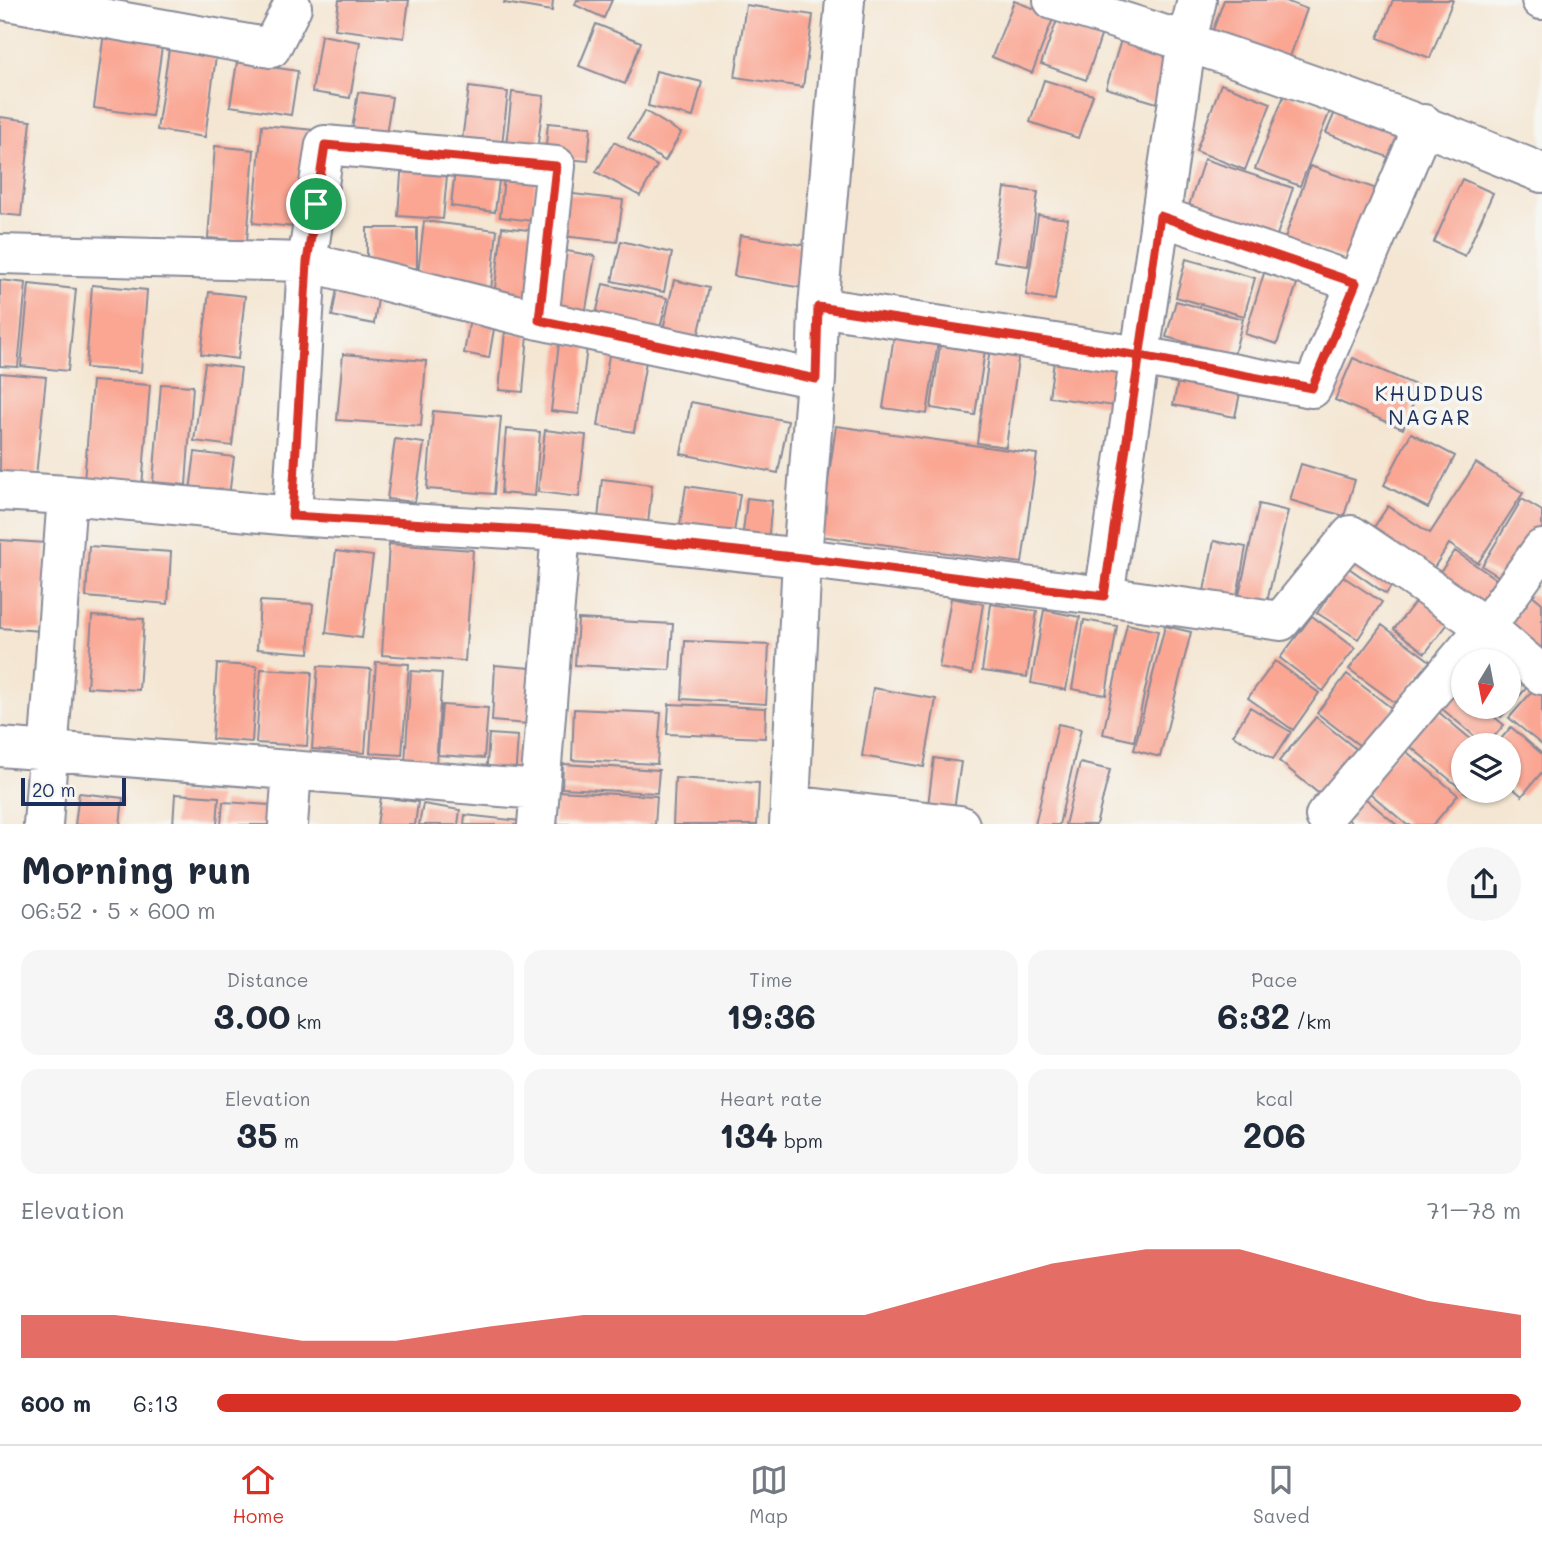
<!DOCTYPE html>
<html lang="en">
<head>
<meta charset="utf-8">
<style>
  :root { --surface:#fff; --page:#f6f6f7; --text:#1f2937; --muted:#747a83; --line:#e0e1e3; --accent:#d93025 }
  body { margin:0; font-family:Mali,sans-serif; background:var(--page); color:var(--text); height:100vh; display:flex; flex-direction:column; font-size:26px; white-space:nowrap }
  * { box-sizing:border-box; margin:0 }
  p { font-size:23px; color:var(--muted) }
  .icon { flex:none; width:38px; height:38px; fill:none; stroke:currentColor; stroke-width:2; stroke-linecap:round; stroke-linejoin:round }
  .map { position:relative; height:824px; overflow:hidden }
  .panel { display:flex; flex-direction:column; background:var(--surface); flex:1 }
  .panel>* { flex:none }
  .needle { width:46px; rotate:190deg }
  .controls { position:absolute; left:1451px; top:649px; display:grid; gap:14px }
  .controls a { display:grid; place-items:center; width:70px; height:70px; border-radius:50%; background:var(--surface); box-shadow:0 2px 5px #0004; font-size:35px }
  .scale { position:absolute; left:21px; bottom:18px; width:105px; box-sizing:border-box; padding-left:7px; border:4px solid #1b2f5e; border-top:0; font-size:19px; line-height:24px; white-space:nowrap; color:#1b2f5e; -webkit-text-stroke:5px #f6f6f2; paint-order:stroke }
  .pin { position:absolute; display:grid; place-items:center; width:60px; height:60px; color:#fff; margin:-30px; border:4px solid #fff; border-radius:50%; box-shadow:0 2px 7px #0007 }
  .round { display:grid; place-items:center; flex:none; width:74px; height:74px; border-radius:37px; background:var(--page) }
  .head { display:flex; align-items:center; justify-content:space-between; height:119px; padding:0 21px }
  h1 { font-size:38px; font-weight:700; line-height:52px }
  .stats { display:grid; grid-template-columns:repeat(3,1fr); gap:10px; height:119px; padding:7px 21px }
  .stats div { display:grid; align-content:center; border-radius:18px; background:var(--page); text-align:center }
  .stats b { font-size:35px; font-weight:700 }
  .stats small { font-size:19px; font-weight:400 }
  .stats p { font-size:19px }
  .chart { height:196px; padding:14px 21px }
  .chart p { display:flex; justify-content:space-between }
  .chart svg { width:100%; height:126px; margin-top:7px; fill:var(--accent); opacity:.7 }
  ul { padding:0 21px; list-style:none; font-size:23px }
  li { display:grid; grid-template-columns:112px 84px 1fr; align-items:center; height:52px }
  li i { height:18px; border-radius:9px; background:var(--accent) }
  .dock { display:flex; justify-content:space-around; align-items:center; height:98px; border-top:2px solid var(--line); background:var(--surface); font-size:19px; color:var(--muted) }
  .dock a { display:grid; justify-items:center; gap:4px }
  .dock .selected { color:var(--accent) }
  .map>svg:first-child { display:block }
</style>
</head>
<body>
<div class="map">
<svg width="1542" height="825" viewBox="0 0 1542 825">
  <rect width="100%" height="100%" fill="#f6f6f2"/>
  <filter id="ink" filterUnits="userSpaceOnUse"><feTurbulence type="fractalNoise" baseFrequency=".0143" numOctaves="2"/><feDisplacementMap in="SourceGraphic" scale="14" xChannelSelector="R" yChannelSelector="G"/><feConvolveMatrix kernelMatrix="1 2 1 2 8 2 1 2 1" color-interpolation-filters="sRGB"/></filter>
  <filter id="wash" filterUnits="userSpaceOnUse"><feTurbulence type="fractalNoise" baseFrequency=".00686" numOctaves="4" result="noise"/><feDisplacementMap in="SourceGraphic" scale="28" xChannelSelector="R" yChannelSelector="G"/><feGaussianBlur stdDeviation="1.57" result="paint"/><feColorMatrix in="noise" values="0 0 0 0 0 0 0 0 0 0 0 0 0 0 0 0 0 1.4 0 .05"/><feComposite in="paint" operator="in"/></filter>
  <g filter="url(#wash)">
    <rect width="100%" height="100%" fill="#f4e6d2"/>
    <g id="blocks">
      <!-- building -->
      <path fill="#faa693" d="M339,0H409L404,38L335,29Z
        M505,0H553L552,11L504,3Z
        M577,0H612L604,18L575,5Z
        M1224,0H1283L1307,9L1286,68L1209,41Z
        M1393,0H1453L1430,58L1378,38Z
        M1014,1L1054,16L1032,73L992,57Z
        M746,5L813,15L803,87L735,77Z
        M1059,15L1103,30L1086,80L1041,64Z
        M596,24L641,42L625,84L579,66Z
        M105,25L164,33L152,116L94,108Z
        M321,35L360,42L350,98L312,92Z
        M1121,40L1171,56L1157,103L1106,88Z
        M170,42L217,49L205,137L157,130Z
        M237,62L298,71L291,115L230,106Z
        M656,71L702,82L693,117L648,106Z
        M1044,80L1093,95L1078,138L1030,122Z
        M1221,84L1271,103L1245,170L1196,151Z
        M469,87L508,92L501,153L461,148Z
        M358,92L392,97L384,147L350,142Z
        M512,92L544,96L536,159L505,155Z
        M1285,93L1330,111L1300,186L1255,169Z
        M1341,98L1403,122L1390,158L1326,133Z
        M645,111L681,133L665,161L628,138Z
        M0,117L31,121L21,216L0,214Z
        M548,123L591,127L588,161L545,157Z
        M262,125L314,130L305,228L253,223Z
        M614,142L657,166L640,196L596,172Z
        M215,146L254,150L247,241L208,238Z
        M1204,159L1293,188L1273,247L1185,218Z
        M402,160L448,164L443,219L398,216Z
        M456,160L501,165L495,212L451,206Z
        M1310,166L1380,190L1355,262L1285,238Z
        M505,167L537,171L532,221L500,217Z
        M1462,179L1493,193L1465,256L1434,242Z
        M1005,188L1038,192L1028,266L994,261Z
        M557,192L623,200L617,242L553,235Z
        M1038,215L1068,219L1055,300L1026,295Z
        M424,221L497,230L491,290L417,282Z
        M502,227L537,231L529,300L494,297Z
        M367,228H417V268H367Z
        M740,235L810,246L803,288L734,276Z
        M621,241L672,253L664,292L612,281Z
        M556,249L595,256L584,321L545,314Z
        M1186,259L1255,278L1244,316L1176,297Z
        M1265,270L1298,281L1277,344L1245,334Z
        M339,278L380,286L374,324L332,316Z
        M0,280L26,283L18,367L0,366Z
        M674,280L709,288L695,350L660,343Z
        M29,284L76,289L68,371L21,366Z
        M603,284L667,298L657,342L593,328Z
        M92,285L147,290L141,372L86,368Z
        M209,292L245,296L238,359L201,354Z
        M1176,301L1243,319L1234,355L1166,337Z
        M470,319L495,323L489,358L464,353Z
        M895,329L939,335L927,414L883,408Z
        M505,332L528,334L523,392L499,390Z
        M941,337L986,344L975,415L931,408Z
        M991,341L1020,345L1006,447L977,443Z
        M559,343L587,347L579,414L551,411Z
        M1056,347L1122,356L1114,406L1049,397Z
        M343,354L426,361L421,426L337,420Z
        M609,355L646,361L634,432L598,426Z
        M1353,358L1420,387L1403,429L1335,400Z
        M205,363L241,368L232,446L194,441Z
        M1181,367L1243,379L1235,417L1173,405Z
        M0,373L46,377L36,476L0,472Z
        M92,381L150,385L142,487L84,482Z
        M161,384L193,386L186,485L153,482Z
        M691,402L788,421L778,473L681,454Z
        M433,411L501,417L494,494L427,489Z
        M836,426L1037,454L1022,563L820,536Z
        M506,429L540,432L535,496L501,493Z
        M545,430L586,435L579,497L538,492Z
        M1411,433L1455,456L1428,508L1384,485Z
        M395,439L424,443L415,502L387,499Z
        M195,452L234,457L229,496L190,491Z
        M1476,463L1523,493L1478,563L1449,544L1428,577L1367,538L1388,506L1430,533Z
        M1301,464L1355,480L1344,516L1290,500Z
        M602,479L652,485L647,534L597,529Z
        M686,486L740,494L733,539L679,531Z
        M747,498L772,501L768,543L742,540Z
        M1522,499L1542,511V532L1511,584L1482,566Z
        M1259,504L1288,511L1266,606L1238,600Z
        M0,540L46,543L41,631L0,628Z
        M1214,541L1246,547L1235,607L1202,601Z
        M389,544L473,550L465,661L382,655Z
        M89,546L171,552L168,604L86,597Z
        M1360,546L1400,574L1386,594L1346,566Z
        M336,551L373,556L362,638L326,633Z
        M1455,551L1502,583L1479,616L1432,584Z
        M1342,576L1382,602L1358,639L1317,613Z
        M1423,592L1454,616L1425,653L1394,629Z
        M1531,594L1542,603V669L1498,634Z
        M951,598L983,604L972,674L939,668Z
        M260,601L313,604L309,653L257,649Z
        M991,604L1037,611L1027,677L982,671Z
        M1044,610L1080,617L1066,690L1031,683Z
        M92,616L144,619L139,690L87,687Z
        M1312,616L1355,648L1323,691L1280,658Z
        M578,619L673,624L670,670L575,665Z
        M1084,620L1117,626L1106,695L1072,689Z
        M1127,624L1158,631L1134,741L1103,734Z
        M1382,625L1430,661L1397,704L1349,669Z
        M1165,626L1191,632L1160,757L1134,750Z
        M1493,639L1536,677L1501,717L1489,707H1508V662H1474Z
        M685,641L769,645L766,704L682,699Z
        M1275,661L1319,693L1293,730L1248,698Z
        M376,662L409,664L402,755L370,753Z
        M217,664L257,666L252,742L212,739Z
        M495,665L531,668L528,724L492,721Z
        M318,666L371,669L365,753L312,749Z
        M261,669L312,672L307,746L256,743Z
        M411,671L442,673L436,765L405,763Z
        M1347,674L1394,710L1364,749L1317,713Z
        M1542,680V745L1509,718Z
        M1452,681L1463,691V707H1482L1504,725L1486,746L1434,702Z
        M873,688L936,699L924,767L862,756Z
        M669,704L766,708L765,738L667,734Z
        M442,705L488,708L484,758L438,755Z
        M1250,707L1291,732L1273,759L1233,735Z
        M574,709L661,713L657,764L572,760Z
        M1435,709L1479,746H1463V791H1470L1467,794L1406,743Z
        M1316,717L1361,753L1323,797L1279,761Z
        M1058,724L1081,729L1059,825H1035Z
        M1511,727L1542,754V772L1522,796L1508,784V746H1495Z
        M489,734L518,736L515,780L486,779Z
        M1401,747L1458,795L1433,825H1407L1365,789Z
        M934,758L961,762L954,809L928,805Z
        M1080,763L1110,770L1096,825H1065Z
        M563,764L659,770L657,793L562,788Z
        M675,778L759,783L757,825H673Z
        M556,791L657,796L655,825L554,824Z
        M79,793L123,798L120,825H75Z
        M175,794L219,797L217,825H173Z
        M1360,794L1397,825H1354L1343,815Z
        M381,797L418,802L415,825H377Z
        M223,802L271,805L270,825H221Z
        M423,804L460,810L458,825H419Z
        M465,815L520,821V825H464Z"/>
    </g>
  </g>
  <g filter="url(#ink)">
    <use href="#blocks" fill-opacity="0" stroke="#888a98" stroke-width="2"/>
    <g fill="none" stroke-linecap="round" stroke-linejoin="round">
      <!-- minor casing -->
      <g stroke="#888a98" stroke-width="42">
        <path id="minor" d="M2,0L271,48L292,7
          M1053,0C1219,50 1382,107 1542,173
          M1541,0H1542
          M1160,216L1356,283
          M0,254L307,262L539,320L816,379
          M818,307L1140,356L1312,388L1424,124
          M0,491L67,495L292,516L561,532L802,558L1104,596L1281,621L1351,535L1486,627L1542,675
          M292,516L307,262L325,145L556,166L539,320
          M1104,596L1187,40L1197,0
          M0,747L539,790
          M791,805L960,825
          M1325,816L1486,627L1542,549
          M43,825L67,495
          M288,825L292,770
          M537,825L561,532
          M789,825L802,558L816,379L818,307L845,0"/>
      </g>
      <!-- minor -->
      <use href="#minor" stroke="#fff" stroke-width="38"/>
    </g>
  </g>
  <g fill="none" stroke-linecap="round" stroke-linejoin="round" filter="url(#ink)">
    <!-- route casing -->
    <g stroke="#fff" stroke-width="14">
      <path id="route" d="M316,204L307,262L292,516L561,532L802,558L1104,596L1160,216L1356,283L1312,388L1140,356L818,307L816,379L539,320L556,166L325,145L316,204"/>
    </g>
    <!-- route -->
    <use href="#route" stroke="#d93025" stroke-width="9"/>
  </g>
  <g text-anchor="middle" stroke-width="7" stroke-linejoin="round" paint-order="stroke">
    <!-- quarter labels -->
    <g font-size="21" letter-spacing="2" fill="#1b2f5e" stroke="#f6f6f2">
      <text x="1430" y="401">KHUDDUS<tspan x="1430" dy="24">NAGAR</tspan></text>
    </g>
  </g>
</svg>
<div class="controls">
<a><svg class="needle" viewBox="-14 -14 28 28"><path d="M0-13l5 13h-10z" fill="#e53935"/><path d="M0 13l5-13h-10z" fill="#747a83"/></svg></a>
<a><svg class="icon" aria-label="layers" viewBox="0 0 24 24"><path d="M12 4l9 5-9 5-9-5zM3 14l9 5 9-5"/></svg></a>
</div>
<div class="scale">20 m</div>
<div class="pin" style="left:316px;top:204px;background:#1e9e55"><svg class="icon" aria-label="arrive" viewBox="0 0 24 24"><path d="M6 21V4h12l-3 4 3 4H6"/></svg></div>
</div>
<section class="panel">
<div class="head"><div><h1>Morning run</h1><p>06:52 · 5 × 600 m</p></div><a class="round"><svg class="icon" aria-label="share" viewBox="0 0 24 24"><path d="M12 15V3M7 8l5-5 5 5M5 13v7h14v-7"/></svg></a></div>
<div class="stats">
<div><p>Distance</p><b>3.00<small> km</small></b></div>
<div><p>Time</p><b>19:36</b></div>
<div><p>Pace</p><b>6:32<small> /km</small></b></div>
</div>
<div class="stats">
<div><p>Elevation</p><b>35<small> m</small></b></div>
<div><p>Heart rate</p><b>134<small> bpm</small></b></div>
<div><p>kcal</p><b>206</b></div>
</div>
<div class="chart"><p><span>Elevation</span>71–78 m</p>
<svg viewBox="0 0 160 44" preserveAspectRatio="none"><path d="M0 44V29L10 29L20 33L30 38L40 38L50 33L60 29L70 29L80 29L90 29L100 20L110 11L120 6L130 6L140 15L150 24L160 29V44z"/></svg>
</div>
<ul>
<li><b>600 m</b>6:13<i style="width:100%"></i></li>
</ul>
</section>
<nav class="dock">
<a class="selected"><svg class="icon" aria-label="home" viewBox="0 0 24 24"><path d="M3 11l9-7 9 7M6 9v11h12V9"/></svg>Home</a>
<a><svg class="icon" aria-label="map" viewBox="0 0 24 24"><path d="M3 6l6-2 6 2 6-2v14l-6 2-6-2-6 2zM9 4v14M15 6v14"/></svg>Map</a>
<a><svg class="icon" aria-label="saved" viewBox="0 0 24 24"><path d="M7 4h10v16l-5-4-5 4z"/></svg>Saved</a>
</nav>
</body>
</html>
